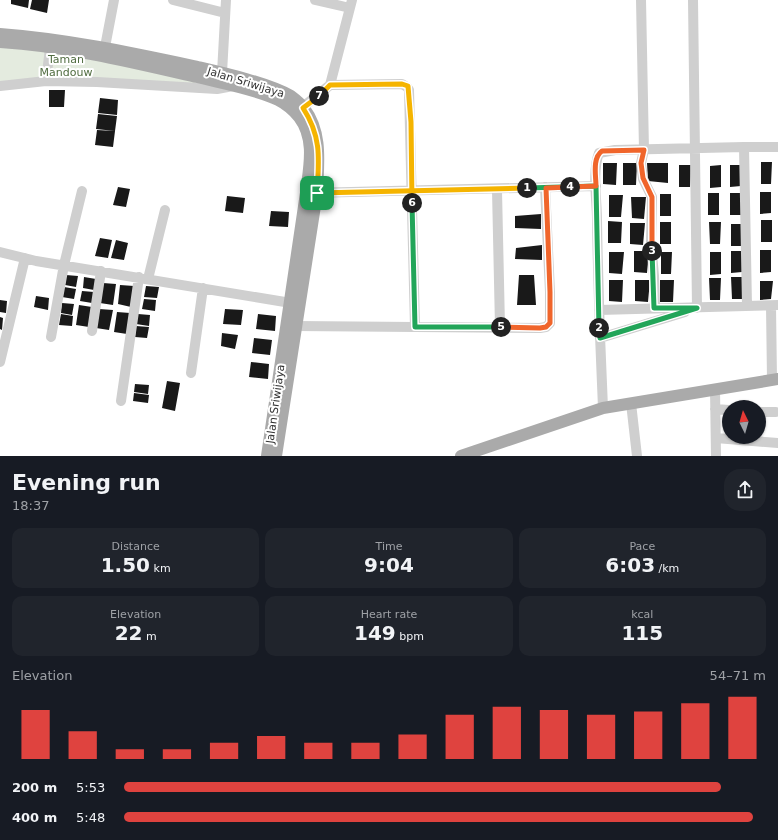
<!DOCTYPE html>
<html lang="en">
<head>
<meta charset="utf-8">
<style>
  :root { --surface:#171b24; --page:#20242c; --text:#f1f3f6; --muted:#9ea1a6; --accent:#df433f }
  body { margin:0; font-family:"DejaVu Sans",sans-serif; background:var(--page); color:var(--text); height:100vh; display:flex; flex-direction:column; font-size:15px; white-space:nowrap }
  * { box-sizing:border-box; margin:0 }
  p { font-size:13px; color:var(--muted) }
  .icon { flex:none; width:22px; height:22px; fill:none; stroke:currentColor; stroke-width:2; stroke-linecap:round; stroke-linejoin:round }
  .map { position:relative; height:456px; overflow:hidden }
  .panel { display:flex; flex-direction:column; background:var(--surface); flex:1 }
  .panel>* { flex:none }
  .needle { width:26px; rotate:355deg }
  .buttons { position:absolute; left:722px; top:400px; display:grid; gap:8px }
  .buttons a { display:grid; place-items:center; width:44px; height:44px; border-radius:50%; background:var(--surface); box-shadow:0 1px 3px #0004; font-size:20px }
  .pin { position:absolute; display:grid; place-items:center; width:34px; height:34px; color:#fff; margin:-17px; border-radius:8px; box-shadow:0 2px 6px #0006 }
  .km { position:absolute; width:20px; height:20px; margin:-10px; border-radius:50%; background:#222; color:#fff; font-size:11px; line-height:20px; text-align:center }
  .round { display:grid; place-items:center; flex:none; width:42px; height:42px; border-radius:16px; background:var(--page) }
  .summary { display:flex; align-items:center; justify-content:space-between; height:68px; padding:0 12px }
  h1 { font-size:22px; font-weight:600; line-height:30px }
  .metrics { display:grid; grid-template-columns:repeat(3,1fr); gap:6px; height:68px; padding:4px 12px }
  .metrics div { display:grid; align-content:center; border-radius:10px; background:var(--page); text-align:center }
  .metrics b { font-size:20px; font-weight:600 }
  .metrics small { font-size:11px; font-weight:400 }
  .metrics p { font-size:11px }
  .chart { height:112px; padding:8px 12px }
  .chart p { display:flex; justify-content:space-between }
  .chart svg { width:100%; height:72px; margin-top:4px; stroke:var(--accent); stroke-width:6 }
  ul { padding:0 12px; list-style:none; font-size:13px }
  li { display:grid; grid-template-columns:64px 48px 1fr; align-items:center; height:30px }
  li i { height:10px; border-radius:5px; background:var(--accent) }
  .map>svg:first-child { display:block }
</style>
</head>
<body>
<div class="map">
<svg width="778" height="456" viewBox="0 0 778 456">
  <rect width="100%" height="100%" fill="#fff"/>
  <!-- green -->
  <path fill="#e4ebdf" d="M0,43L49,48L45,80L0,85Z
    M50,48L231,86L46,81Z"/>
  <!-- building -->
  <path fill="#191919" d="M11,0H29L28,8L11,4Z
    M32,0H49L47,13L30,9Z
    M49,90H65L64,107H49Z
    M100,98L118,100L117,115L98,113Z
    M98,114L117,116L115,131L96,129Z
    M97,130L115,131L113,147L95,145Z
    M761,162H772L771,184H761Z
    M603,163H617L616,185L603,184Z
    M623,163H637L636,185H623Z
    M647,163H668V183L648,181Z
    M679,165H691L690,187H679Z
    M721,165V187L710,188V166Z
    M730,165H742L741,186L730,187Z
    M118,187L130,189L126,207L113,205Z
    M760,192H771V213L760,214Z
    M708,193H719V215H708Z
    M730,193H741V215H730Z
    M660,194H671V216H660Z
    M609,195H623L621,217H609Z
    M227,196L245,198L243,213L225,211Z
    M631,197H646L644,219L632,218Z
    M271,211L289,212L288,227L269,226Z
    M541,214V229L515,228V216Z
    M761,220H772V242H761Z
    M608,221L622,222L621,243H608Z
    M660,222H671V244H660Z
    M709,222H721L720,244H710Z
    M630,223H645L643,245L630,244Z
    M731,224H742V246H731Z
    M100,238L112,240L108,258L95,256Z
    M116,240L128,243L124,260L111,258Z
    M542,245V260L515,259L516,248Z
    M760,250H771V272L760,273Z
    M634,251H649L647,273L634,272Z
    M731,251H743L742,272L731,273Z
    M609,252H624L622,274L609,273Z
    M661,252H672L671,274H661Z
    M710,252H721V274L710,275Z
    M66,275L78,276L76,287L65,285Z
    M519,275H534L536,305H517Z
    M84,277L96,279L94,290L83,288Z
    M731,277H743L742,299H732Z
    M709,278H721L720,300H710Z
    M609,280H623L622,302L609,301Z
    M635,280H650L648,302L635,301Z
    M660,280H674L673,302H660Z
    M760,281H773L771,299L760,300Z
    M103,283L116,284L113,305L100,303Z
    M120,285L134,286L131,307L118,304Z
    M146,286L159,287L157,298L144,297Z
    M64,287L76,289L74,299L62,297Z
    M82,291L94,292L92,303L80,301Z
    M36,296L49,298L48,310L34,307Z
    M144,299L156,300L155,311L142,309Z
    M0,300L7,301L6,313L0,312Z
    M62,303L74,304L72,315L61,313Z
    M79,305L92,307L89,327L76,325Z
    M99,309L113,310L109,330L96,328Z
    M225,309L243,310L241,325L223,324Z
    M117,312L130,313L127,334L114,332Z
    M61,314L73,316L72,326L59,325Z
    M138,314L150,315L149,326L136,324Z
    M258,314L276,316L275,331L256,329Z
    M0,317L3,318L2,330L0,329Z
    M136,326L149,327L147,338L135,337Z
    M222,333L238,335L235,349L221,346Z
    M254,338L272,340L270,355L252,353Z
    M251,362L269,364L268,379L249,377Z
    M167,381L180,383L175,411L162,408Z
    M135,384L149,385L148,394L134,392Z
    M134,393L149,395L148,403L133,401Z"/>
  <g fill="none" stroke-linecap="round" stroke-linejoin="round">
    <!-- minor -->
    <path stroke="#cfcfcf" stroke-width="10" d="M173,0L225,13
      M315,0L350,8
      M641,0L644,150L641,163L643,179L652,197L651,242L654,276L655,308
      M693,0L697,308
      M105,47L114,0
      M222,73L226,0
      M46,81L50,48
      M0,86L46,81L97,82L217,89L233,86
      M303,107L330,85L352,0
      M744,147H778
      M497,190L500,327
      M311,193L596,186
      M0,252L36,261L297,304
      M148,279L165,210
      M771,306L772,380
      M599,310L778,305
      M295,326L415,327L409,90L407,87L402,84L330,85
      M415,327L540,328L546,327L550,323V292L545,187
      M92,331L101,271
      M51,337L64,265L82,191
      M600,338L685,312
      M0,362L25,258
      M191,373L203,288
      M715,389L716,456
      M121,401L139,277
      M631,403L637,456
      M603,408C600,345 598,283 597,220C597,201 592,171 599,153L615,150L744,147L747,306
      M715,409L729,410
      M759,412H776
      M716,438L778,443"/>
    <!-- major -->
    <path stroke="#aaa" stroke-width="12" d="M0,34C67,39 132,53 198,67C224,73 268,83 291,96C295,99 301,104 304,108C323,133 318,164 317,193L276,456
      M0,42C66,46 132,62 197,77C221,83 256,89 278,100C286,104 293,110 299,117C316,139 309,168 306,193L267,456
      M461,456L603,408L778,379"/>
  </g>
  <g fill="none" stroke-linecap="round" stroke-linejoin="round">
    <!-- split-1 casing -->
    <g stroke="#fff" stroke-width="8">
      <path id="split-1" d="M317,193L527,188"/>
    </g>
    <!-- split-2 casing -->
    <g stroke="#fff" stroke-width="8">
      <path id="split-2" d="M527,188L596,186L599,328"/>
    </g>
    <!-- split-3 casing -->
    <g stroke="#fff" stroke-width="8">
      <path id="split-3" d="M599,328L600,338L697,308H654L652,251"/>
    </g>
    <!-- split-4 casing -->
    <g stroke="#fff" stroke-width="8">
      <path id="split-4" d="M570,187L596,186C596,176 592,158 602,151L644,150L641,163L643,178L652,197V251"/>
    </g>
    <!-- split-5 casing -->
    <g stroke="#fff" stroke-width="8">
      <path id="split-5" d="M501,327L540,328L546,327L550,323V292L546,188L570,187"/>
    </g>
    <!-- split-6 casing -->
    <g stroke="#fff" stroke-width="8">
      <path id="split-6" d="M412,203L415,327H501"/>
    </g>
    <!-- split-7 casing -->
    <g stroke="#fff" stroke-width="8">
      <path id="split-7" d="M319,96L330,85L402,84L408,86L411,122L412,203"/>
    </g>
    <!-- split-8 casing -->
    <g stroke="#fff" stroke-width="8">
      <path id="split-8" d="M317,193C319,160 322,137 303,108L319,96"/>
    </g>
    <!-- split-1 -->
    <use href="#split-1" stroke="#f5b400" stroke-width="5"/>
    <!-- split-2 -->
    <use href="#split-2" stroke="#22a559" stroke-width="5"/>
    <!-- split-3 -->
    <use href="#split-3" stroke="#22a559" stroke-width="5"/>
    <!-- split-4 -->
    <use href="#split-4" stroke="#f0652b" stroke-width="5"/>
    <!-- split-5 -->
    <use href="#split-5" stroke="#f0652b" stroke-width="5"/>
    <!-- split-6 -->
    <use href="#split-6" stroke="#22a559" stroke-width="5"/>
    <!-- split-7 -->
    <use href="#split-7" stroke="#f5b400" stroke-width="5"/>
    <!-- split-8 -->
    <use href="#split-8" stroke="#f5b400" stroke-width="5"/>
  </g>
  <g text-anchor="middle" stroke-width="4" stroke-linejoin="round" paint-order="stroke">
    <!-- park labels -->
    <g font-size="11" fill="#516d41" stroke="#fff">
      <text x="66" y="63">Taman<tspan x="66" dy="13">Mandouw</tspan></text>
    </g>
    <!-- street labels -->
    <g font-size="11" fill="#323232" stroke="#fff">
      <text transform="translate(246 82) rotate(17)" y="4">Jalan Sriwijaya</text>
      <text transform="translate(275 404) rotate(-82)" y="4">Jalan Sriwijaya</text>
    </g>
  </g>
</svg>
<div class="buttons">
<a><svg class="needle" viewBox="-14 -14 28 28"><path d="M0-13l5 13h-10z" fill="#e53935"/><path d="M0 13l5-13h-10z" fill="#9ea1a6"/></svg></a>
</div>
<div class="pin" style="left:317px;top:193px;background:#1e9e55"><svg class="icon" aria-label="arrive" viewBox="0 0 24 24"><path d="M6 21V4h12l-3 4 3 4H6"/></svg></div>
<b class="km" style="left:527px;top:188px">1</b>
<b class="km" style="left:599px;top:328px">2</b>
<b class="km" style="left:652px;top:251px">3</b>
<b class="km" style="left:570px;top:187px">4</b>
<b class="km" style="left:501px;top:327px">5</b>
<b class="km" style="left:412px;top:203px">6</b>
<b class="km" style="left:319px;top:96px">7</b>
</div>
<section class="panel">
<div class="summary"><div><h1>Evening run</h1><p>18:37</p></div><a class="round"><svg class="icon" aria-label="share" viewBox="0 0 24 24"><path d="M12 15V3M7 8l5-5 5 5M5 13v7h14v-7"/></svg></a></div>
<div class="metrics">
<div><p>Distance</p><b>1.50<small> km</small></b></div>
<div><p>Time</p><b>9:04</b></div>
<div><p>Pace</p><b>6:03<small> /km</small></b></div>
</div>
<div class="metrics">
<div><p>Elevation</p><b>22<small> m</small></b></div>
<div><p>Heart rate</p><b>149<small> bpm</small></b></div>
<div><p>kcal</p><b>115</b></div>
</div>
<div class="chart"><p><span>Elevation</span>54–71 m</p>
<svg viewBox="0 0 160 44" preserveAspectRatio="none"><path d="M5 44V14M15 44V27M25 44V38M35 44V38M45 44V34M55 44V30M65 44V34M75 44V34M85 44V29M95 44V17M105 44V12M115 44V14M125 44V17M135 44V15M145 44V10M155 44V6"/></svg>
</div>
<ul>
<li><b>200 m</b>5:53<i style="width:93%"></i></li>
<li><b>400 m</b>5:48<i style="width:98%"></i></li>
</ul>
</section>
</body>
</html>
